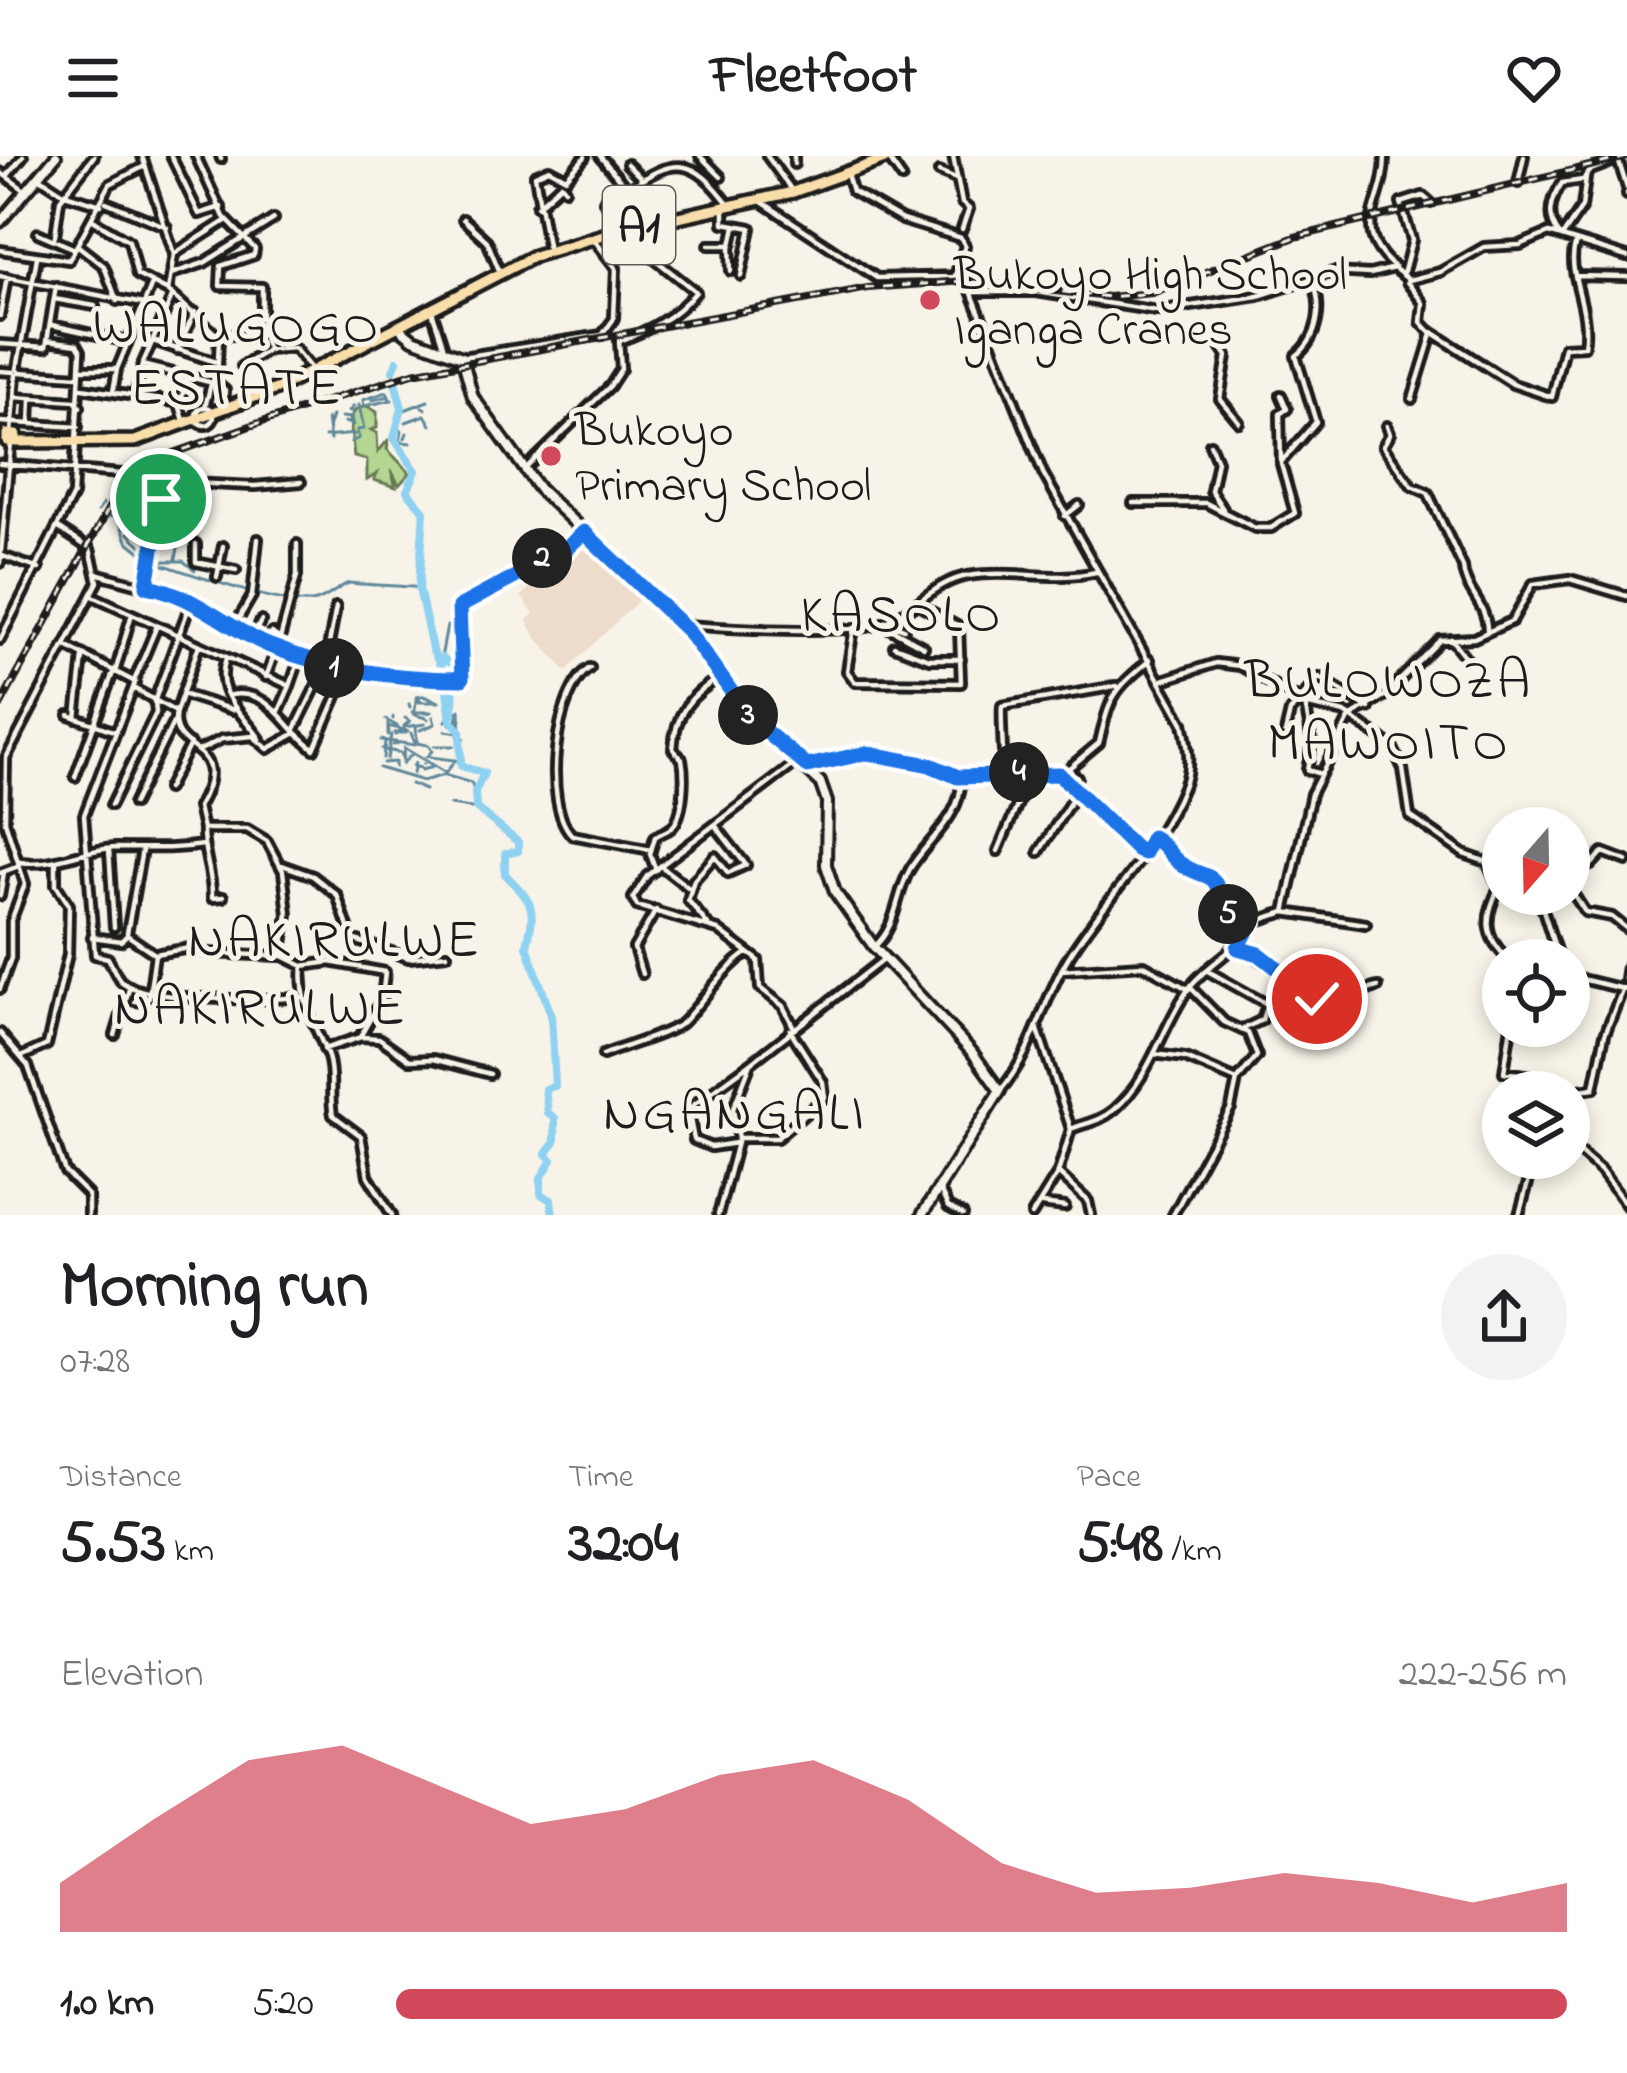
<!DOCTYPE html>
<html lang="en">
<head>
<meta charset="utf-8">
<style>
  :root { --surface:#fff; --page:#f2f2f2; --text:#202124; --muted:#757577; --accent:#d1495b }
  body { margin:0; font-family:"Indie Flower",sans-serif; background:var(--page); color:var(--text); height:100vh; display:flex; flex-direction:column; font-size:45px; white-space:nowrap }
  * { box-sizing:border-box; margin:0 }
  p { font-size:39px; color:var(--muted) }
  .icon { flex:none; width:66px; height:66px; fill:none; stroke:currentColor; stroke-width:2; stroke-linecap:round; stroke-linejoin:round }
  .map { position:relative; height:1059px; overflow:hidden }
  .details { display:flex; flex-direction:column; background:var(--surface); flex:1 }
  .details>* { flex:none }
  .needle { width:78px; rotate:200deg }
  .buttons { position:absolute; left:1482px; top:651px; display:grid; gap:24px }
  .buttons a { display:grid; place-items:center; width:108px; height:108px; border-radius:50%; background:var(--surface); box-shadow:0 6px 18px #0003; font-size:60px }
  .pin { position:absolute; display:grid; place-items:center; width:102px; height:102px; color:#fff; margin:-51px; border:6px solid #fff; border-radius:50%; box-shadow:0 3px 12px #0007 }
  .km { position:absolute; width:60px; height:60px; margin:-30px; border-radius:50%; background:#222; color:#fff; font-size:33px; line-height:60px; text-align:center }
  .round { display:grid; place-items:center; flex:none; width:126px; height:126px; border-radius:63px; background:var(--page) }
  .summary { display:flex; align-items:center; justify-content:space-between; height:204px; padding:0 60px }
  h1 { font-size:66px; font-weight:700; line-height:90px }
  .stats { display:grid; grid-template-columns:repeat(3,1fr); gap:18px; height:204px; padding:12px 60px }
  .stats div { display:grid; align-content:center }
  .stats b { font-size:60px; font-weight:700 }
  .stats small { font-size:33px; font-weight:400 }
  .stats p { font-size:33px }
  .chart { height:336px; padding:24px 60px }
  .chart p { display:flex; justify-content:space-between }
  .chart svg { width:100%; height:216px; margin-top:12px; fill:var(--accent); opacity:.7 }
  ul { padding:0 60px; list-style:none; font-size:39px }
  li { display:grid; grid-template-columns:192px 144px 1fr; align-items:center; height:90px }
  li i { height:30px; border-radius:15px; background:var(--accent) }
  header { display:flex; justify-content:space-between; align-items:center; height:156px; padding:0 60px; background:var(--surface); font-size:54px; font-weight:700 }
  .map>svg:first-child { display:block }
</style>
</head>
<body>
<header><svg class="icon" aria-label="menu" viewBox="0 0 24 24"><path d="M4 6h16M4 12h16M4 18h16"/></svg>Fleetfoot<svg class="icon" aria-label="heart" viewBox="0 0 24 24"><path d="M12 20l-8-8c-3-5 5-10 8-4 3-6 11-1 8 4z"/></svg></header>
<div class="map">
<svg width="1627" height="1059" viewBox="0 0 1627 1059">
  <rect width="100%" height="100%" fill="#f7f3e8"/>
  <filter id="ink" filterUnits="userSpaceOnUse"><feTurbulence type="fractalNoise" baseFrequency=".00833" numOctaves="2"/><feDisplacementMap in="SourceGraphic" scale="24" xChannelSelector="R" yChannelSelector="G"/><feConvolveMatrix kernelMatrix="1 2 1 2 8 2 1 2 1" color-interpolation-filters="sRGB"/></filter>
  <g filter="url(#ink)">
    <!-- built -->
    <path fill="#eddccb" d="M585,378L645,438L566,515L536,481L527,464L534,458L521,440Z"/>
    <!-- green -->
    <path fill="#b4d690" stroke="#687956" stroke-width="3" d="M367,250L377,256V272L371,274L377,277L378,296L389,283L387,293L410,317L399,329L391,314L396,331L374,324L377,318L367,324V304L354,301L350,263L356,253Z"/>
    <g fill="none" stroke-linecap="round" stroke-linejoin="round">
      <!-- stream -->
      <path stroke="#61899c" stroke-width="3" d="M373,244L389,240
        M390,244L387,236L363,244L364,250L392,244
        M422,251L426,253
        M349,255L354,250
        M402,255L428,245
        M341,261L352,262V254
        M327,263L330,284
        M345,266L353,269L351,262
        M406,266L425,259L431,269
        M328,272L332,260
        M399,273L400,267
        M402,275L400,286L411,287
        M394,276L395,279
        M325,281L355,278
        M405,282L407,277
        M351,286L359,282L357,274L364,273L359,249
        M98,355L103,348
        M105,360L118,361L127,385L152,405
        M164,375L178,377
        M128,377L150,398
        M176,403L182,370
        M157,405H183L195,414
        M155,406C184,415 290,454 316,445C327,442 338,431 349,427C366,429 412,430 419,432
        M441,502L447,470L456,473
        M420,541L419,546H439L423,540H422L417,541L414,558L428,563
        M409,548L410,551
        M412,556H431L424,557
        M393,561V563
        M452,562L460,554L461,580
        M386,564L397,570
        M446,565L451,559
        M457,565L458,560
        M450,568L451,566
        M404,570L410,565L405,562
        M416,570L417,587L427,589
        M457,570L461,564
        M404,571L425,568
        M420,574L435,568L433,561
        M445,575L459,577
        M389,576L388,570L408,575
        M394,577H406
        M411,577L415,587
        M388,579V565
        M395,579L401,575
        M458,582H464
        M381,584L415,589
        M393,589L397,588
        M434,590H454
        M382,593L400,597L403,604
        M403,600L404,592L444,616
        M426,601L432,595L428,589
        M430,601L462,605
        M383,602L385,586
        M387,603L391,579
        M454,606L444,619L471,627L475,636
        M383,607L395,606V611
        M402,608L412,598
        M423,608H424
        M413,610L420,612
        M379,612L423,625L444,619
        M421,614L433,611
        M413,618L415,606
        M411,628L425,634
        M450,649L478,653
        M474,653L478,645"/>
      <!-- river -->
      <path stroke="#8fd1f1" stroke-width="8" d="M393,215L397,205
        M395,226L402,252L394,282L416,315L407,335L424,355L419,432L432,493L445,519L451,565L460,574L461,610L484,617L475,636L476,652L518,686V695L505,698V718C536,750 535,751 527,790L551,859L555,930L545,933L548,957L555,962V986L546,998L552,1004L541,1022V1038L551,1044L553,1059
        M442,502L454,510L453,559"/>
      <!-- street casing -->
      <g stroke="#1c1c1c" stroke-width="14">
        <path id="street" d="M142,0L174,98L168,135L219,181L217,228L225,234L224,252
          M171,0L199,58L221,51
          M196,0L224,61L255,93L254,99L221,110L220,130L262,131V179
          M220,0L221,3
          M600,0L654,66
          M700,0L721,21
          M767,0L793,36
          M953,0L962,47L969,53L962,73
          M1385,0C1385,52 1348,70 1395,112
          M1617,0L1627,32
          M888,2L902,22
          M627,8L640,21
          M794,8V0
          M0,16L26,35
          M939,16L956,23
          M847,18L852,35L902,64L961,82L965,90L955,120
          M7,20L23,0
          M39,21L65,38L101,49
          M1518,27L1524,0
          M627,34C674,0 693,0 730,50
          M1627,37V39
          M759,44L877,122L965,120L1043,317L1183,567C1188,590 1192,609 1183,631C1157,695 1104,744 1068,802C1042,845 1034,896 1000,935
          M604,45L607,39L605,47L617,50L630,38
          M106,46L167,71
          M537,50L561,28L565,33
          M724,51V67L751,72L741,120
          M463,63L487,85L499,114
          M93,64L129,85L137,119L168,135
          M38,77L75,93
          M1559,78C1546,61 1551,44 1562,27L1583,24L1591,14L1617,4
          M1563,79L1582,51L1586,22
          M55,80L60,44L94,0
          M592,81L616,112L614,162
          M77,89L104,110L117,145
          M709,89H731L735,70
          M730,91L731,115
          M0,94L69,104L110,28L145,10
          M548,95L535,19L549,13L566,22L585,1
          M174,98L227,64
          M1404,115L1412,84L1401,47L1423,40L1431,47
          M171,118L204,107L274,63
          M0,120L144,148
          M1575,120L1627,121
          M1407,126L1423,147L1421,166L1432,178L1412,243
          M972,136H1036L1157,155L1258,140L1333,116L1370,118L1394,112L1409,124L1440,116L1484,91L1520,89L1549,77L1627,101
          M54,143L95,150
          M431,152L444,192
          M0,160L7,121
          M52,169L128,186
          M1432,176L1513,228L1552,241L1564,191L1584,190C1591,151 1566,118 1575,89
          M220,179H262L268,194L294,192L312,214
          M1215,183L1227,200L1220,243L1239,266
          M153,185L216,206
          M0,188L46,191L56,130
          M177,194L195,156
          M462,201L602,179L613,164
          M142,209L217,228
          M242,210L268,194
          M17,213L37,101
          M83,213H117
          M0,215L14,216
          M19,216L78,220
          M82,232L181,247
          M113,236L117,213L152,128
          M135,240L142,209L172,141
          M14,241L75,245L80,251
          M205,251L211,228
          M196 260a9 9 0 1 1 18 0a9 9 0 1 1-18 0Z
          M0,266L78,271
          M185,267L180,252L186,221
          M30,268L31,243
          M1387,270L1390,278L1383,290L1412,330L1428,337L1463,411C1464,434 1487,448 1487,474
          M11,277L16,219
          M1210,288L1217,305L1211,335L1223,353
          M1282,305L1316,266L1296,200C1318,183 1325,149 1311,123
          M0,308L122,318
          M524,314L610,230L621,213L619,185C651,174 673,162 696,136L652,101L646,70
          M1133,347H1206L1255,372H1271L1295,357L1281,308L1280,258L1287,253L1281,239
          M1065,360L1079,349
          M196,388V406L236,414
          M0,399L39,413
          M0,407L11,287
          M99,418L192,443L154,546
          M217,421L223,390
          M147,429L167,326L255,330L301,326
          M93,440L290,530L279,555
          M195,450L253,480
          M336,451L324,514L294,575L314,593L348,515
          M261,465L253,480L322,508
          M888,467L904,473
          M882,468L924,491
          M235,469L252,440L258,383
          M686,469C724,472 850,479 880,468C913,457 934,425 968,420C1012,413 1054,426 1096,416
          M854,472L847,515L855,526L961,527L959,471L918,448
          M280,483L297,420V388
          M1451,483L1466,502
          M0,484L73,339L81,195L77,188L47,184
          M66,490L135,526L133,532L176,556C166,601 237,584 198,651L203,673H247L267,685L283,715L288,758L281,799L303,810C299,847 316,869 328,901C334,918 329,940 333,959L361,980L368,1020L392,1059
          M894,490L929,503H961
          M226,502C213,539 242,556 260,583
          M590,512C554,534 542,649 572,679L651,694
          M116,513L131,461
          M324,514L462,523L458,453C491,430 560,402 584,377
          M266,521L280,483L272,477
          M1163,524L1216,507L1240,510L1309,549L1345,557L1392,590L1403,613L1410,660L1464,698L1487,706L1499,732C1484,761 1483,780 1509,804
          M134,525L156,472
          M290,530L300,501
          M133,532L84,659L95,799L108,802C112,809 116,821 122,826C148,847 267,844 302,841
          M182,538L233,554
          M231,539C261,534 276,555 294,575
          M1305,547L1312,586L1307,614L1321,618
          M176,556L199,489
          M69,559L116,576
          M76,562L83,501
          M1285,577L1290,556L1319,521L1369,552
          M198,595L222,583L253,580L268,593L296,577
          M807,610L867,597L930,609L961,622L1059,618L1141,701
          M1005,617C1003,609 1001,554 1002,550L1117,530
          M75,621L114,514
          M1071,626L1077,621L1068,613L1099,587C1110,541 1112,535 1150,504
          M167,633L190,588
          M133,648L173,567
          M111,649L156,557L155,546
          M203,673C202,695 213,717 212,742L223,741
          M1153,682L1176,705L1214,723L1225,756L1251,767L1285,756L1311,638L1350,561L1384,540L1440,484L1474,482L1512,465L1533,428L1570,423L1627,440
          M109,693L114,771
          M998,695L1030,619
          M1039,696L1076,637
          M20,706C55,711 82,693 115,692C146,692 172,694 203,689
          M282,709L313,720L337,739L352,783L409,802L447,798
          M662,711L689,732
          M656,714L650,698L655,681C660,677 666,676 671,672C685,660 685,618 682,603L673,593C675,558 690,538 721,521
          M0,717L19,710
          M1569,719L1591,709L1603,696L1627,705
          M1569,731L1585,756L1612,761L1627,773
          M1538,738L1559,804
          M0,740L4,716
          M1285,756L1366,768
          M708,769L688,744L694,724L715,700L728,717L746,709L715,669
          M127,777L142,694
          M92,781L121,785L127,779L155,798L196,791L207,797L281,800
          M1236,790C1268,804 1310,851 1344,845C1359,843 1364,833 1378,831
          M874,791C898,770 895,739 910,713C927,684 963,660 961,622
          M303,810L330,806L385,816L382,842L360,881
          M1061,814L1144,809L1186,832
          M1206,814L1267,848L1262,864L1241,874
          M642,818L634,792L656,754
          M1569,820L1627,834
          M1625,823L1627,810
          M0,833L11,802V765L25,728L5,665L6,602L98,426L90,393L60,373
          M135,845L146,846L149,841L155,798
          M1511,870L1504,916L1552,923L1566,933
          M1037,871L1071,973
          M794,872L783,850L760,832L758,804L718,774L637,750L633,742L647,720L800,604
          M0,877L28,910L65,1016L88,1039V1059
          M115,879L130,830
          M324,893L361,881L379,882L410,904L433,903L490,918
          M1154,898L1185,902L1237,924L1257,900L1248,877L1224,866L1190,831
          M603,899C621,891 672,877 683,866C704,844 722,814 747,797
          M23,900L47,889L68,798L69,749L56,729V707
          M1566,936L1594,932L1605,878L1623,832
          M740,982H777L825,941L823,926L790,874
          M736,987L711,991L694,984L688,953L751,907
          M1569,987L1601,1015L1627,1050
          M1058,1017L1088,1045L1091,1059
          M940,1034L948,1051L963,1059
          M1042,1048L1065,1051
          M718,1059L738,983L733,953L751,907L884,803
          M1032,1059L1058,1017L1071,973C1086,967 1101,965 1114,954C1150,923 1162,871 1189,832C1205,809 1247,789 1252,765
          M1173,1059L1231,952L1237,924
          M1519,1059L1535,1002"/>
      </g>
      <!-- secondary casing -->
      <g stroke="#1c1c1c" stroke-width="16">
        <path id="secondary" d="M0,66L56,0
          M397,170L413,183L462,201L473,241L539,333L689,475L751,563L820,626L827,646L826,709L835,736L874,791L972,896L1000,935L922,1059"/>
      </g>
      <!-- primary casing -->
      <g stroke="#1c1c1c" stroke-width="18">
        <path id="primary" d="M7,278L16,279V286L7,285Z
          M16,286L135,285L279,232L534,100L623,73L793,36L893,0"/>
      </g>
      <!-- street -->
      <use href="#street" stroke="#f7f3e8" stroke-width="4.5"/>
      <!-- secondary -->
      <use href="#secondary" stroke="#f7f3e8" stroke-width="8"/>
      <!-- primary -->
      <use href="#primary" stroke="#f8deab" stroke-width="9"/>
      <!-- rail casing -->
      <g stroke="#1c1c1c" stroke-width="8">
        <path id="rail" d="M0,550L121,330L160,302L250,270L413,217L868,132L965,125L1109,141L1152,137L1295,81L1627,1"/>
      </g>
      <!-- rail -->
      <use href="#rail" stroke="#f7f3e8" stroke-width="3" stroke-dasharray="9" stroke-linecap="butt"/>
    </g>
  </g>
  <g fill="none" stroke-linecap="round" stroke-linejoin="round" filter="url(#ink)">
    <!-- route casing -->
    <g stroke="#fff" stroke-width="24">
      <path id="route" d="M161,343L147,430C196,439 224,471 270,490C330,514 397,523 462,523L459,451L565,394L584,376L688,475L751,563L807,610L867,597L930,609L958,621L1059,618L1138,695L1144,697L1152,681C1165,687 1169,700 1181,708C1210,727 1217,711 1221,753L1252,766L1238,792L1259,798L1317,843"/>
    </g>
    <!-- route -->
    <use href="#route" stroke="#1a73e8" stroke-width="15"/>
  </g>
  <!-- markers -->
  <g fill="#d1495b" stroke="#f7f3e8" stroke-width="4.5">
    <circle cx="930" cy="144" r="12"/>
    <circle cx="551" cy="300" r="12"/>
  </g>
  <g text-anchor="middle" stroke-width="10" stroke-linejoin="round" paint-order="stroke">
    <!-- shield labels -->
    <rect fill="#f7f3e8" stroke="#5e5c59" stroke-width="3" x="603" y="30" width="72" height="78" rx="9"/>
    <g font-size="45" font-weight="bold" fill="#1c1c1c">
      <text x="639" y="85">A1</text>
    </g>
    <!-- poi labels -->
    <g font-size="48" fill="#1c1c1c" stroke="#f7f3e8" text-anchor="start">
      <text x="954" y="133">Bukoyo High School<tspan x="954" dy="55">Iganga Cranes</tspan></text>
      <text x="575" y="289">Bukoyo<tspan x="575" dy="55">Primary School</tspan></text>
    </g>
    <!-- quarter labels -->
    <g font-size="54" letter-spacing="3" fill="#1c1c1c" stroke="#f7f3e8">
      <text x="237" y="186">WALUGOGO<tspan x="237" dy="62">ESTATE</tspan></text>
      <text x="902" y="475">KASOLO</text>
      <text x="1389" y="541">BULOWOZA<tspan x="1389" dy="62">MAWOITO</tspan></text>
      <text x="335" y="800">NAKIRULWE</text>
      <text x="261" y="868">NAKIRULWE</text>
      <text x="735" y="973">NGANGALI</text>
    </g>
  </g>
</svg>
<div class="buttons">
<a><svg class="needle" viewBox="-14 -14 28 28"><path d="M0-13l5 13h-10z" fill="#e53935"/><path d="M0 13l5-13h-10z" fill="#757577"/></svg></a>
<a><svg class="icon" aria-label="locate" viewBox="0 0 24 24"><circle cx="12" cy="12" r="6"/><path d="M12 2v4M12 18v4M2 12h4M18 12h4"/></svg></a>
<a><svg class="icon" aria-label="layers" viewBox="0 0 24 24"><path d="M12 4l9 5-9 5-9-5zM3 14l9 5 9-5"/></svg></a>
</div>
<div class="pin" style="left:161px;top:343px;background:#1e9e55"><svg class="icon" aria-label="arrive" viewBox="0 0 24 24"><path d="M6 21V4h12l-3 4 3 4H6"/></svg></div>
<div class="pin" style="left:1317px;top:843px;background:#d93025"><svg class="icon" aria-label="check" viewBox="0 0 24 24"><path d="M5 12l5 5 9-10"/></svg></div>
<b class="km" style="left:334px;top:512px">1</b>
<b class="km" style="left:542px;top:402px">2</b>
<b class="km" style="left:748px;top:559px">3</b>
<b class="km" style="left:1019px;top:616px">4</b>
<b class="km" style="left:1228px;top:758px">5</b>
</div>
<section class="details">
<div class="summary"><div><h1>Morning run</h1><p>07:28</p></div><a class="round"><svg class="icon" aria-label="share" viewBox="0 0 24 24"><path d="M12 15V3M7 8l5-5 5 5M5 13v7h14v-7"/></svg></a></div>
<div class="stats">
<div><p>Distance</p><b>5.53<small> km</small></b></div>
<div><p>Time</p><b>32:04</b></div>
<div><p>Pace</p><b>5:48<small> /km</small></b></div>
</div>
<div class="chart"><p><span>Elevation</span>222–256 m</p>
<svg viewBox="0 0 160 44" preserveAspectRatio="none"><path d="M0 44V34L10 21L20 9L30 6L40 14L50 22L60 19L70 12L80 9L90 17L100 30L110 36L120 35L130 32L140 34L150 38L160 34V44z"/></svg>
</div>
<ul>
<li><b>1.0 km</b>5:20<i style="width:100%"></i></li>
</ul>
</section>
</body>
</html>
